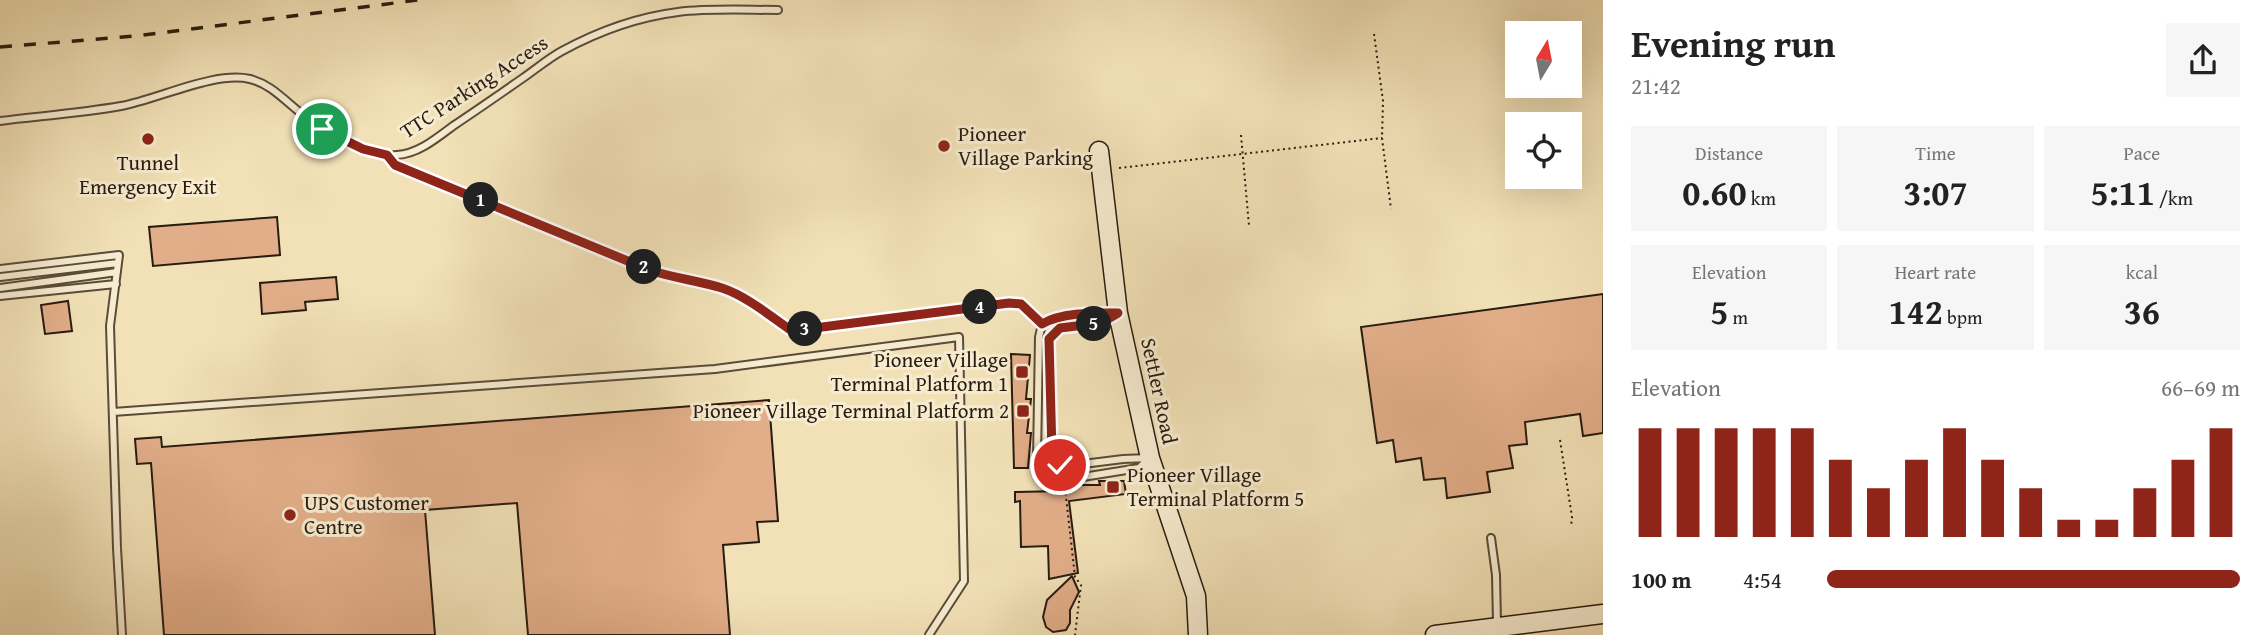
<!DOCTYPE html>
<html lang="en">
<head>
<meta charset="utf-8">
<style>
  :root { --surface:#fff; --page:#f6f6f6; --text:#222; --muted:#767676; --accent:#8f2418 }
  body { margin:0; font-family:"Gentium Book Plus",serif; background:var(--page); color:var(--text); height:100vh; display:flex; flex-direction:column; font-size:26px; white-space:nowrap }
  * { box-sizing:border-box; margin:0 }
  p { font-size:23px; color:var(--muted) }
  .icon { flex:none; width:38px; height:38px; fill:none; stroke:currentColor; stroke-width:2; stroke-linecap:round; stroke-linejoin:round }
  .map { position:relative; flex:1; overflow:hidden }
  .drawer { display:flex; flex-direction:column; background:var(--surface); width:665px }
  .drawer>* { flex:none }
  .needle { width:46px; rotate:10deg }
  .fabs { position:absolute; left:1505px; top:21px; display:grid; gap:14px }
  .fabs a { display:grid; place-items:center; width:77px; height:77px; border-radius:0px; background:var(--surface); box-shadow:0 7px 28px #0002; font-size:35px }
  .pin { position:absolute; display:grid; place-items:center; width:60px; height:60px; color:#fff; margin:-30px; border:4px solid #fff; border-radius:50%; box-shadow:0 2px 7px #0007 }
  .km { position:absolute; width:35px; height:35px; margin:-18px; border-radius:50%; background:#222; color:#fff; font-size:19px; line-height:35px; text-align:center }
  .round { display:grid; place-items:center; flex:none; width:74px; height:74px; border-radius:0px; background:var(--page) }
  .headline { display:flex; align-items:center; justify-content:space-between; height:119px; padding:0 28px }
  h1 { font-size:38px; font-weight:600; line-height:52px }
  .metrics { display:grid; grid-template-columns:repeat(3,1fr); gap:10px; height:119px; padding:7px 28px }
  .metrics div { display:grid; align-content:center; border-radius:0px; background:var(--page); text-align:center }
  .metrics b { font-size:35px; font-weight:600 }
  .metrics small { font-size:19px; font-weight:400 }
  .metrics p { font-size:19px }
  .chart { height:196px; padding:14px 28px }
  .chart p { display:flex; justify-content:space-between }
  .chart svg { width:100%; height:126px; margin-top:7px; stroke:var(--accent); stroke-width:6 }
  ul { padding:0 28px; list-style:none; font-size:23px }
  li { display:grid; grid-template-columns:112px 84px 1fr; align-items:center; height:52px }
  li i { height:18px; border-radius:9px; background:var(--accent) }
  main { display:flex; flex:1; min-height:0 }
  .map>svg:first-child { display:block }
</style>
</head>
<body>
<main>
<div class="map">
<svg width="1603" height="635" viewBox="0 0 1603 635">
  <rect width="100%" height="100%" fill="#f2e1b7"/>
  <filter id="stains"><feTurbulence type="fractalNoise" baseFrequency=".00286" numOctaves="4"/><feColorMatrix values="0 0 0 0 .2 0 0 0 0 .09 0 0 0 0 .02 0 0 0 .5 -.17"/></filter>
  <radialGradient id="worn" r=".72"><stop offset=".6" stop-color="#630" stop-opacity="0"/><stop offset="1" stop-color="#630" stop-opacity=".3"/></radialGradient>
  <!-- building -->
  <path fill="#e2ae89" stroke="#281b10" stroke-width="2" d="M277,217L280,255L153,266L149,227Z
    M336,277L338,299L305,302L306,310L262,314L260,283Z
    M1603,294V433L1583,436L1580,414L1525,422L1527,444L1509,446L1513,468L1487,472L1490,492L1447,498L1445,478L1424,480L1421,458L1396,462L1393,440L1377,443L1361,327Z
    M68,301L72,331L45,334L41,305Z
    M1011,354L1030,355L1026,399H1031L1027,433H1031L1028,468H1014Z
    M769,400L778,521L757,522L759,542L723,545L730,635H528L517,503L425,510L435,635H164L151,463L137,464L135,439L161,437L162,447Z
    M1099,481H1124L1126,494L1069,501L1078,573L1049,579L1048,546L1021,547L1020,501L1015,502V492L1063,491V489H1068V485H1100Z
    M1072,576L1079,592L1070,610V623L1066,630L1053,632L1046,627L1043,617L1047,600Z"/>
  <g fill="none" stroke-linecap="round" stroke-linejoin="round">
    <!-- lane casing -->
    <g stroke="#5a4c3a" stroke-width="10">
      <path id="lane" d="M0,121C40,116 81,113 121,106C159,99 214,71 250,79C271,84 285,101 302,114C323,132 368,158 397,155C418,154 437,138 453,126C477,110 500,94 523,78C536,69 549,58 562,51C597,32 638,17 678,12C711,8 745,10 778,10
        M387,155L395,165L652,271C675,278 699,281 722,288C746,296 769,315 789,329L799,330L1009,303L1021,304L1042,324
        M0,269L119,255L110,326L117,548L122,635
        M0,277L118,263
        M0,288L117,272
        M0,296L116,284
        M1117,313C1094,313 1062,313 1042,324L1039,337L1037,459L1050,480H1064L1139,468L1148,459
        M1115,315C1110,318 1105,322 1099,323C1083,328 1058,322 1050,339L1052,453L1055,461L1067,466L1123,459L1148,458
        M113,412L715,369L959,337L964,581L929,635
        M1491,538L1496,575L1497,623"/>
    </g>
    <!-- secondary casing -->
    <g stroke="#281b10" stroke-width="21">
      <path id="secondary" d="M1099,151L1118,313L1150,458L1196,596L1198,635
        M1435,635L1603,614"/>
    </g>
    <!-- path -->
    <path stroke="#281b10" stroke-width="2" stroke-dasharray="2 3.5" stroke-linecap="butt" d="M1374,34L1383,101L1382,138L1391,209
      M1241,135L1249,226
      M1119,168L1382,138
      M1560,440L1572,517L1571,527
      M1065,488L1075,577L1081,585L1075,635"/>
    <!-- lane -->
    <use href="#lane" stroke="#f7ecd0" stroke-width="6"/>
    <!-- secondary -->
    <use href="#secondary" stroke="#f7ecd0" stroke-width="18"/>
    <!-- rail -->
    <path stroke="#281b10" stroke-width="3.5" stroke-dasharray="12 12" stroke-linecap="butt" d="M0,47L136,36L418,0"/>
  </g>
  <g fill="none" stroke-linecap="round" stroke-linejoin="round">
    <!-- route casing -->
    <g stroke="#fff" stroke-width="14">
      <path id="route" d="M322,129L363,149L387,155L395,165L652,271C675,278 699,281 722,288C746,296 769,315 789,329L799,330L1009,303L1021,304L1042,324C1062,312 1095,313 1118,313L1101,323L1060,328L1049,339L1052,453L1055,461L1060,465"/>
    </g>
    <!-- route -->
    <use href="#route" stroke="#8f2418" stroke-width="9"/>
  </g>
  <!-- markers -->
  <g fill="#8f2418" stroke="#f7ecd0" stroke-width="2.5">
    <circle cx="148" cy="139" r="7"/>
    <circle cx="944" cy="146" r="7"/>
    <rect x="1015" y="365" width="14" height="14" rx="3.5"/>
    <rect x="1016" y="404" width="14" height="14" rx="3.5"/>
    <rect x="1106" y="480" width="14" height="14" rx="3.5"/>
    <circle cx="290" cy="515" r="7"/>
  </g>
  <g text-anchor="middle" stroke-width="6" stroke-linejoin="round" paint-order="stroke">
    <!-- street labels -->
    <g font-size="21" fill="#281b10" stroke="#f7ecd0">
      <text transform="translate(474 87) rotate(-33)" y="7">TTC Parking Access</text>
      <text transform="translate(1159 391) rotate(78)" y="7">Settler Road</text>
    </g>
    <!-- poi labels -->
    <g font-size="21" fill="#281b10" stroke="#f7ecd0" text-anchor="start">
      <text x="958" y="141">Pioneer<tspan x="958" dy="24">Village Parking</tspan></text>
      <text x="148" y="170" text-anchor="middle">Tunnel<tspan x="148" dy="24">Emergency Exit</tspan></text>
      <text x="1008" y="367" text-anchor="end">Pioneer Village<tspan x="1008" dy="24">Terminal Platform 1</tspan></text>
      <text x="1009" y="418" text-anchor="end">Pioneer Village Terminal Platform 2</text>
      <text x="1127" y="482">Pioneer Village<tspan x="1127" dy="24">Terminal Platform 5</tspan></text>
      <text x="304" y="510">UPS Customer<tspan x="304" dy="24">Centre</tspan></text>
    </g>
  </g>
  <rect width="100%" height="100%" filter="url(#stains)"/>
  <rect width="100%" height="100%" fill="url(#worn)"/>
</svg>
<div class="fabs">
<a><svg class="needle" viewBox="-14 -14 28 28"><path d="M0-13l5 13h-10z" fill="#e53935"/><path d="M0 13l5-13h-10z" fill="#767676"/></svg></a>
<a><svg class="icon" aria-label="locate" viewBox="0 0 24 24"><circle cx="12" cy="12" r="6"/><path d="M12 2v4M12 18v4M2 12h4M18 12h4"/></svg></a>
</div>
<div class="pin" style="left:322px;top:129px;background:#1e9e55"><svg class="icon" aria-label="arrive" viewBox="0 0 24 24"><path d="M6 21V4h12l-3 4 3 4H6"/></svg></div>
<div class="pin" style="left:1060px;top:465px;background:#d93025"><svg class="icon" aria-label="check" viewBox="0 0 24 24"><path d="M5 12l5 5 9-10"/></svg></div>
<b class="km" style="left:481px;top:200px">1</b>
<b class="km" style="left:644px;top:267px">2</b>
<b class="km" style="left:805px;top:329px">3</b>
<b class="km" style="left:980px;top:307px">4</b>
<b class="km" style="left:1094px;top:324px">5</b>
</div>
<section class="drawer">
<div class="headline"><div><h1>Evening run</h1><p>21:42</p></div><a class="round"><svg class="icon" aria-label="share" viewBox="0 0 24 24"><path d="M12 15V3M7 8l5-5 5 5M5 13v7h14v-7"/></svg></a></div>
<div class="metrics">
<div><p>Distance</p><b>0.60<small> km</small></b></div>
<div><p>Time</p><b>3:07</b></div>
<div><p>Pace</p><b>5:11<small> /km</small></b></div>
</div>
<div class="metrics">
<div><p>Elevation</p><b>5<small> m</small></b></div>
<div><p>Heart rate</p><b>142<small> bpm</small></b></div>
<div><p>kcal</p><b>36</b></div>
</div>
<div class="chart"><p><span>Elevation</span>66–69 m</p>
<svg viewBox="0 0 160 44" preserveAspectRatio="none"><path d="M5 44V6M15 44V6M25 44V6M35 44V6M45 44V6M55 44V17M65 44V27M75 44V17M85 44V6M95 44V17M105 44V27M115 44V38M125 44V38M135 44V27M145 44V17M155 44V6"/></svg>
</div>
<ul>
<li><b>100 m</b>4:54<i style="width:100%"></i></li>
</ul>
</section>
</main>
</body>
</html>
